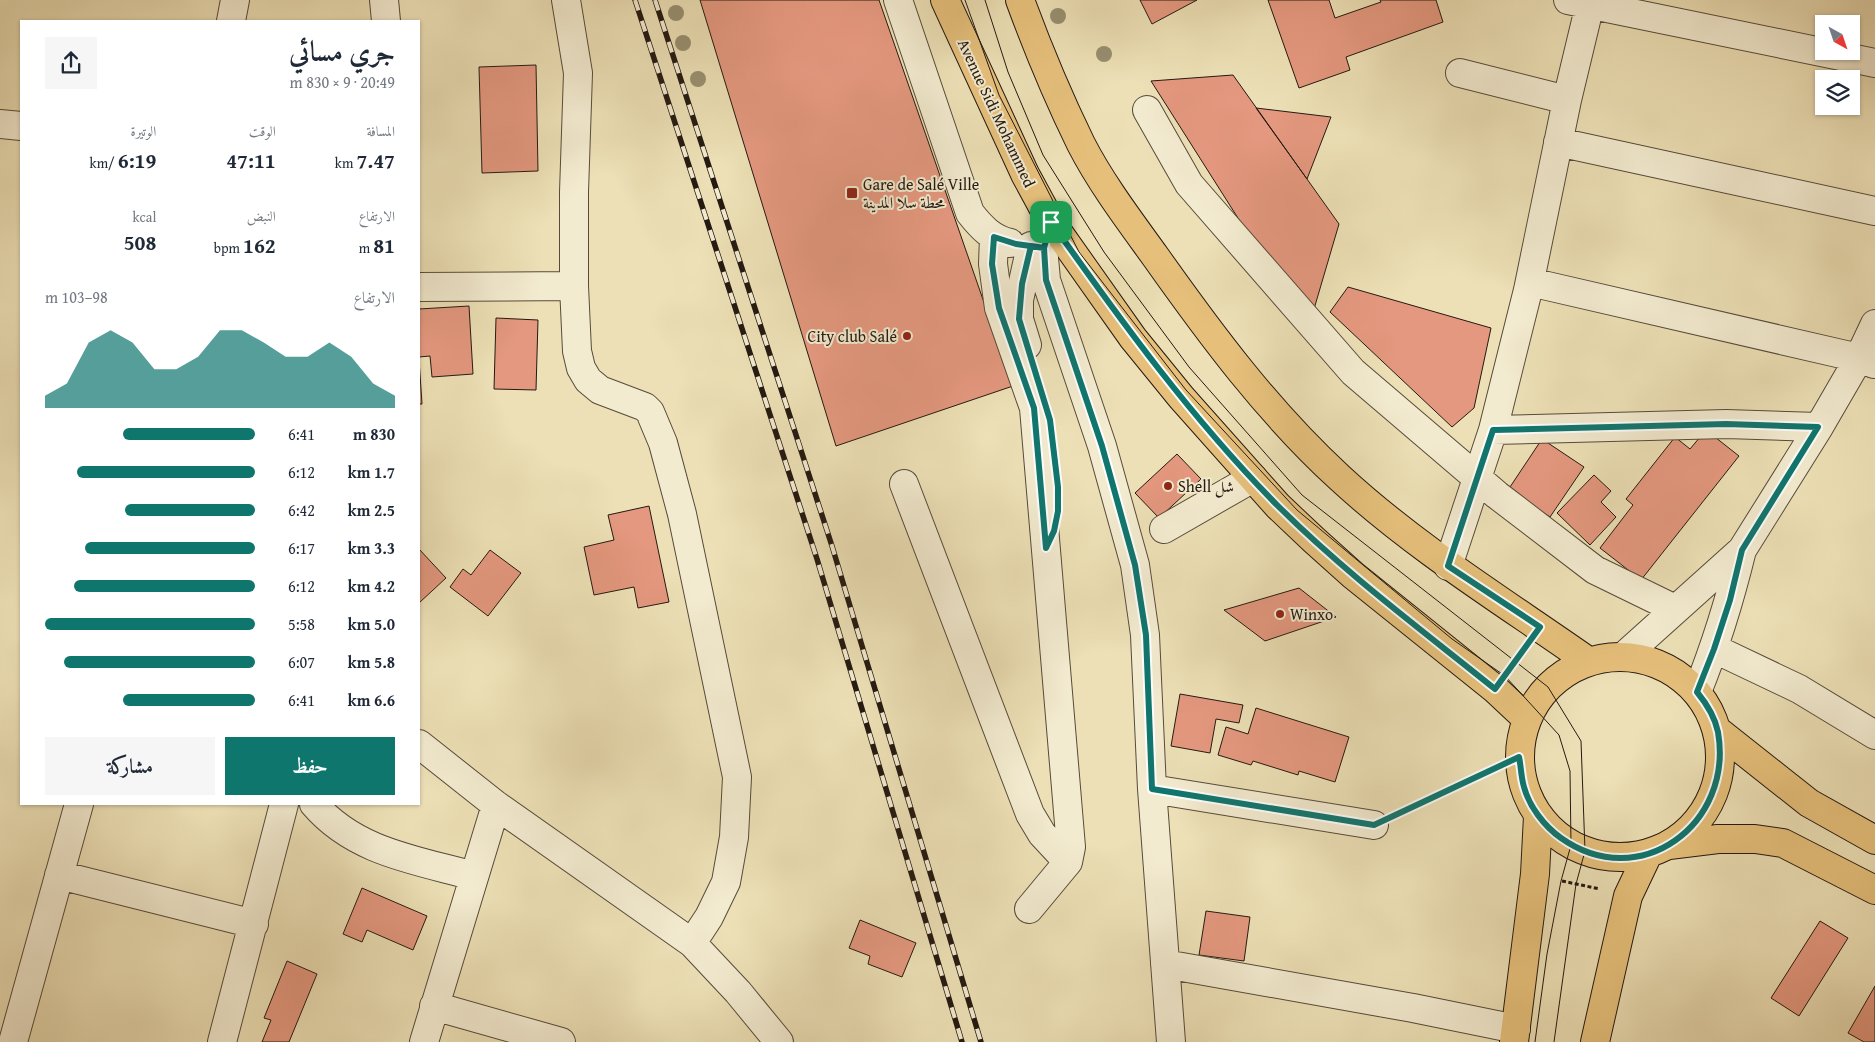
<!DOCTYPE html>
<html lang="ar">
<head>
<meta charset="utf-8">
<style>
  :root { --surface:#fff; --page:#f6f6f7; --text:#1f2937; --muted:#747a83; --accent:#0f766e }
  body { margin:0; font-family:"Gentium Book Plus",Amiri,serif; background:var(--page); color:var(--text); direction:rtl; height:100vh; display:flex; flex-direction:column; font-size:19px; white-space:nowrap }
  * { box-sizing:border-box; margin:0 }
  p { font-size:16px; color:var(--muted) }
  .icon { flex:none; width:28px; height:28px; fill:none; stroke:currentColor; stroke-width:2; stroke-linecap:round; stroke-linejoin:round }
  .map { position:relative; flex:1; overflow:hidden; direction:ltr }
  .sheet { position:absolute; left:20px; top:20px; width:400px; height:785px; display:flex; flex-direction:column; background:var(--surface); border-radius:0px; box-shadow:0 1px 4px #0004; direction:rtl }
  .sheet>* { flex:none }
  .needle { width:32px; rotate:140deg }
  .tools { position:absolute; left:1815px; top:15px; display:grid; gap:10px }
  .tools a { display:grid; place-items:center; width:45px; height:45px; border-radius:0px; background:var(--surface); box-shadow:0 1px 4px #0004; font-size:25px }
  .pin { position:absolute; display:grid; place-items:center; width:42px; height:42px; color:#fff; margin:-21px; border-radius:10px; box-shadow:0 2px 8px #0006 }
  .round { display:grid; place-items:center; flex:none; width:52px; height:52px; border-radius:0px; background:var(--page) }
  .overview { display:flex; align-items:center; justify-content:space-between; height:85px; padding:0 25px }
  h1 { font-size:28px; font-weight:700; line-height:38px }
  .metrics { display:grid; grid-template-columns:repeat(3,1fr); gap:8px; height:85px; padding:5px 25px }
  .metrics div { display:grid; align-content:center }
  .metrics b { font-size:21px; font-weight:700 }
  .metrics small { font-size:14px; font-weight:400 }
  .metrics p { font-size:14px }
  .chart { height:140px; padding:10px 25px }
  .chart p { display:flex; justify-content:space-between }
  .chart svg { width:100%; height:90px; margin-top:5px; fill:var(--accent); opacity:.7 }
  .button { display:flex; gap:10px; margin-top:auto; padding:10px 25px }
  .button a { flex:1; height:58px; border-radius:0px; background:var(--accent); color:#fff; font-size:20px; font-weight:700; line-height:58px; text-align:center }
  .button a+a { background:var(--page); color:var(--text) }
  ul { padding:0 25px; list-style:none; font-size:16px }
  li { display:grid; grid-template-columns:80px 60px 1fr; align-items:center; height:38px }
  li i { height:12px; border-radius:6px; background:var(--accent) }
  .map>svg:first-child { display:block }
</style>
</head>
<body>
<div class="map">
<svg width="1875" height="1042" viewBox="0 0 1875 1042">
  <rect width="100%" height="100%" fill="#ede0b6"/>
  <filter id="stains"><feTurbulence type="fractalNoise" baseFrequency=".004" numOctaves="4"/><feColorMatrix values="0 0 0 0 .2 0 0 0 0 .09 0 0 0 0 .02 0 0 0 .5 -.17"/></filter>
  <radialGradient id="worn" r=".72"><stop offset=".6" stop-color="#630" stop-opacity="0"/><stop offset="1" stop-color="#630" stop-opacity=".3"/></radialGradient>
  <!-- building -->
  <path fill="#e4987f" stroke="#241911" d="M700,0H879L1013,386L836,446Z
    M1140,0H1197L1152,24Z
    M1268,0H1329L1335,18L1381,2L1380,0H1436L1443,22L1346,57L1350,70L1299,88Z
    M536,65L538,171L482,173L479,67Z
    M1233,75L1339,224L1314,309L1243,226L1151,81Z
    M1256,108L1331,117L1307,179Z
    M1348,287L1491,328L1474,408L1452,427L1330,312Z
    M469,306L473,374L432,377L430,356L419,357V309Z
    M496,318L538,320L536,390L494,389Z
    M419,359L422,404H419Z
    M1706,430L1739,456L1641,580L1600,548L1633,505L1626,499L1675,437L1690,449Z
    M1542,439L1584,467L1550,517L1508,490Z
    M1177,454L1201,479L1159,518L1135,493Z
    M1594,475L1611,491L1601,502L1616,517L1590,545L1557,513Z
    M649,506L669,602L638,608L634,587L594,595L584,547L614,540L608,515Z
    M419,549L446,578L419,603Z
    M490,550L521,573L488,616L450,587L463,569L471,575Z
    M1299,588L1336,617L1265,641L1224,610Z
    M1180,694L1243,705L1239,723L1216,719L1210,753L1171,746Z
    M1256,708L1349,737L1335,782L1299,771L1298,775L1253,761L1251,765L1218,755L1226,727L1248,734Z
    M362,888L427,916L413,950L367,930L362,942L343,934Z
    M1206,911L1250,917L1244,961L1199,955Z
    M860,920L916,943L902,977L868,964L870,956L849,948Z
    M1820,921L1848,938L1799,1016L1771,998Z
    M287,961L317,974L289,1042H262L271,1020L264,1018Z
    M1875,986V1042H1864L1848,1033Z"/>
  <g fill="none" stroke-linecap="round" stroke-linejoin="round">
    <!-- minor casing -->
    <g stroke="#564b3a" stroke-width="30">
      <path id="minor" d="M384,0L386,21
        M566,0L578,73L574,192V286L577,351L581,368L588,380L600,390L645,407L650,412L663,443L682,514L737,777L734,837L726,882L709,917L692,943
        M898,0L970,213C981,227 992,239 1010,243
        M1568,0L1875,63
        M231,21L235,0
        M1460,73L1567,100
        M1147,110L1189,184L1353,372L1497,495L1595,570L1675,609
        M0,124L21,126
        M1558,142L1875,211
        M1051,222L1043,247L1046,280L1102,446L1135,565L1145,635L1152,789L1171,1042
        M994,237L993,264L999,308L1034,408L1071,847L1068,862L1029,909
        M1530,282L1859,358L1874,364
        M419,287L574,286
        M1027,345L1019,319V300L1031,246
        M1493,430L1528,290L1567,100L1591,0
        M904,484L1030,814L1042,834L1068,862
        M1164,529L1253,478
        M1448,566L1493,430L1726,424L1819,427
        M1715,649L1799,689L1875,735
        M1624,656L1742,550L1819,427L1859,358L1875,324
        M1697,692C1716,645 1730,599 1742,550
        M419,744L496,805L692,943L738,992L779,1042
        M1152,789L1374,825
        M314,804C355,852 416,860 474,876
        M59,875L254,924
        M1165,964L1413,1008L1516,1029
        M434,1006L561,1042
        M13,1042L79,804
        M222,1042L284,804
        M424,1042L496,805"/>
    </g>
    <!-- major casing -->
    <g stroke="#241911" stroke-width="30">
      <path id="major" d="M945,0L1025,174L1051,222L1133,338L1181,397L1278,506L1314,540L1353,575L1495,689L1527,719
        M1020,0C1038,49 1058,97 1081,144C1101,183 1129,220 1155,256C1211,335 1268,412 1340,478C1416,548 1504,602 1588,661
        M1520 757a100 100 0 1 1 200 0a100 100 0 1 1-200 0Z
        M1718,731L1809,803L1875,840
        M1669,845L1718,839H1755L1783,843L1875,890
        M1514,1042L1535,874L1538,816
        M1595,1042L1628,896L1648,854"/>
    </g>
    <!-- path -->
    <path stroke="#241911" stroke-width="3" stroke-dasharray="4 2.5" stroke-linecap="butt" d="M1511,667L1524,650
      M1400,813L1519,757
      M1562,881L1600,889"/>
    <!-- minor -->
    <use href="#minor" stroke="#f3ebd0" stroke-width="28"/>
    <!-- major -->
    <use href="#major" stroke="#e6c07b" stroke-width="28"/>
    <!-- tram -->
    <path stroke="#241911" stroke-width="1" d="M965,0L999,95L1079,252L1186,390L1297,510L1452,639L1505,676L1559,735L1570,771L1571,845L1561,881L1547,954L1535,1042
      M985,0L1008,72L1043,155L1104,252L1189,367L1302,495L1548,687L1581,741L1585,851L1576,884L1554,1042"/>
    <!-- rail casing -->
    <g stroke="#241911" stroke-width="5.5">
      <path id="rail" d="M635,0L817,559L962,1042
        M655,0L832,546L981,1042"/>
    </g>
    <!-- rail -->
    <use href="#rail" stroke="#f3ebd0" stroke-width="4" stroke-dasharray="11" stroke-linecap="butt"/>
  </g>
  <!-- trees -->
  <g fill="#978f70">
    <circle cx="676" cy="13" r="8"/>
    <circle cx="1058" cy="16" r="8"/>
    <circle cx="683" cy="43" r="8"/>
    <circle cx="1104" cy="54" r="8"/>
    <circle cx="698" cy="79" r="8"/>
  </g>
  <g fill="none" stroke-linecap="round" stroke-linejoin="round">
    <!-- route casing -->
    <g stroke="#fff" stroke-width="10">
      <path id="route" d="M1051,222L1044,248L1016,244L994,237L992,264L999,308L1034,408L1046,548L1054,531L1058,511V487L1050,420L1019,319L1022,284L1031,246L1044,248L1046,280L1102,446L1135,565L1146,635L1152,789L1374,825L1519,757C1521,766 1521,777 1524,787C1529,806 1544,826 1561,838C1640,894 1734,824 1718,732C1715,717 1706,703 1697,692L1714,649L1730,600L1742,550L1818,427L1726,424L1493,430L1448,566L1540,627L1495,689C1422,630 1345,573 1278,506C1192,419 1121,321 1051,222"/>
    </g>
    <!-- route -->
    <use href="#route" stroke="#0f766e" stroke-width="6"/>
  </g>
  <!-- markers -->
  <g fill="#8f2418" stroke="#f3ebd0" stroke-width="2">
    <rect x="846" y="187" width="12" height="12" rx="2.5"/>
    <circle cx="907" cy="336" r="5"/>
    <circle cx="1168" cy="486" r="5"/>
    <circle cx="1280" cy="614" r="5"/>
  </g>
  <g text-anchor="middle" stroke-width="4" stroke-linejoin="round" paint-order="stroke">
    <!-- street labels -->
    <g font-size="16" fill="#241911" stroke="#f3ebd0">
      <text transform="translate(997 113) rotate(65)" y="6">Avenue Sidi Mohammed</text>
    </g>
    <!-- poi labels -->
    <g font-size="16" fill="#241911" stroke="#f3ebd0" text-anchor="start">
      <text x="863" y="190">Gare de Salé Ville<tspan x="863" dy="18">محطة سلا المدينة</tspan></text>
      <text x="897" y="342" text-anchor="end">City club Salé</text>
      <text x="1178" y="492">Shell شل</text>
      <text x="1290" y="620">Winxo</text>
    </g>
  </g>
  <rect width="100%" height="100%" filter="url(#stains)"/>
  <rect width="100%" height="100%" fill="url(#worn)"/>
</svg>
<div class="tools">
<a><svg class="needle" viewBox="-14 -14 28 28"><path d="M0-13l5 13h-10z" fill="#e53935"/><path d="M0 13l5-13h-10z" fill="#747a83"/></svg></a>
<a><svg class="icon" aria-label="layers" viewBox="0 0 24 24"><path d="M12 4l9 5-9 5-9-5zM3 14l9 5 9-5"/></svg></a>
</div>
<div class="pin" style="left:1051px;top:222px;background:#1e9e55"><svg class="icon" aria-label="arrive" viewBox="0 0 24 24"><path d="M6 21V4h12l-3 4 3 4H6"/></svg></div>
<section class="sheet">
<div class="overview"><div><h1>جري مسائي</h1><p>20:49 · 9 × 830 m</p></div><a class="round"><svg class="icon" aria-label="share" viewBox="0 0 24 24"><path d="M12 15V3M7 8l5-5 5 5M5 13v7h14v-7"/></svg></a></div>
<div class="metrics">
<div><p>المسافة</p><b>7.47<small> km</small></b></div>
<div><p>الوقت</p><b>47:11</b></div>
<div><p>الوتيرة</p><b>6:19<small> /km</small></b></div>
</div>
<div class="metrics">
<div><p>الارتفاع</p><b>81<small> m</small></b></div>
<div><p>النبض</p><b>162<small> bpm</small></b></div>
<div><p>kcal</p><b>508</b></div>
</div>
<div class="chart"><p><span>الارتفاع</span>98–103 m</p>
<svg viewBox="0 0 160 44" preserveAspectRatio="none"><path d="M0 44V38L10 32L20 12L30 6L40 12L50 25L60 25L70 19L80 6L90 6L100 12L110 19L120 19L130 12L140 19L150 32L160 38V44z"/></svg>
</div>
<ul>
<li><b>830 m</b>6:41<i style="width:63%"></i></li>
<li><b>1.7 km</b>6:12<i style="width:85%"></i></li>
<li><b>2.5 km</b>6:42<i style="width:62%"></i></li>
<li><b>3.3 km</b>6:17<i style="width:81%"></i></li>
<li><b>4.2 km</b>6:12<i style="width:86%"></i></li>
<li><b>5.0 km</b>5:58<i style="width:100%"></i></li>
<li><b>5.8 km</b>6:07<i style="width:91%"></i></li>
<li><b>6.6 km</b>6:41<i style="width:63%"></i></li>
</ul>
<div class="button"><a>حفظ</a><a>مشاركة</a></div>
</section>
</div>
</body>
</html>
